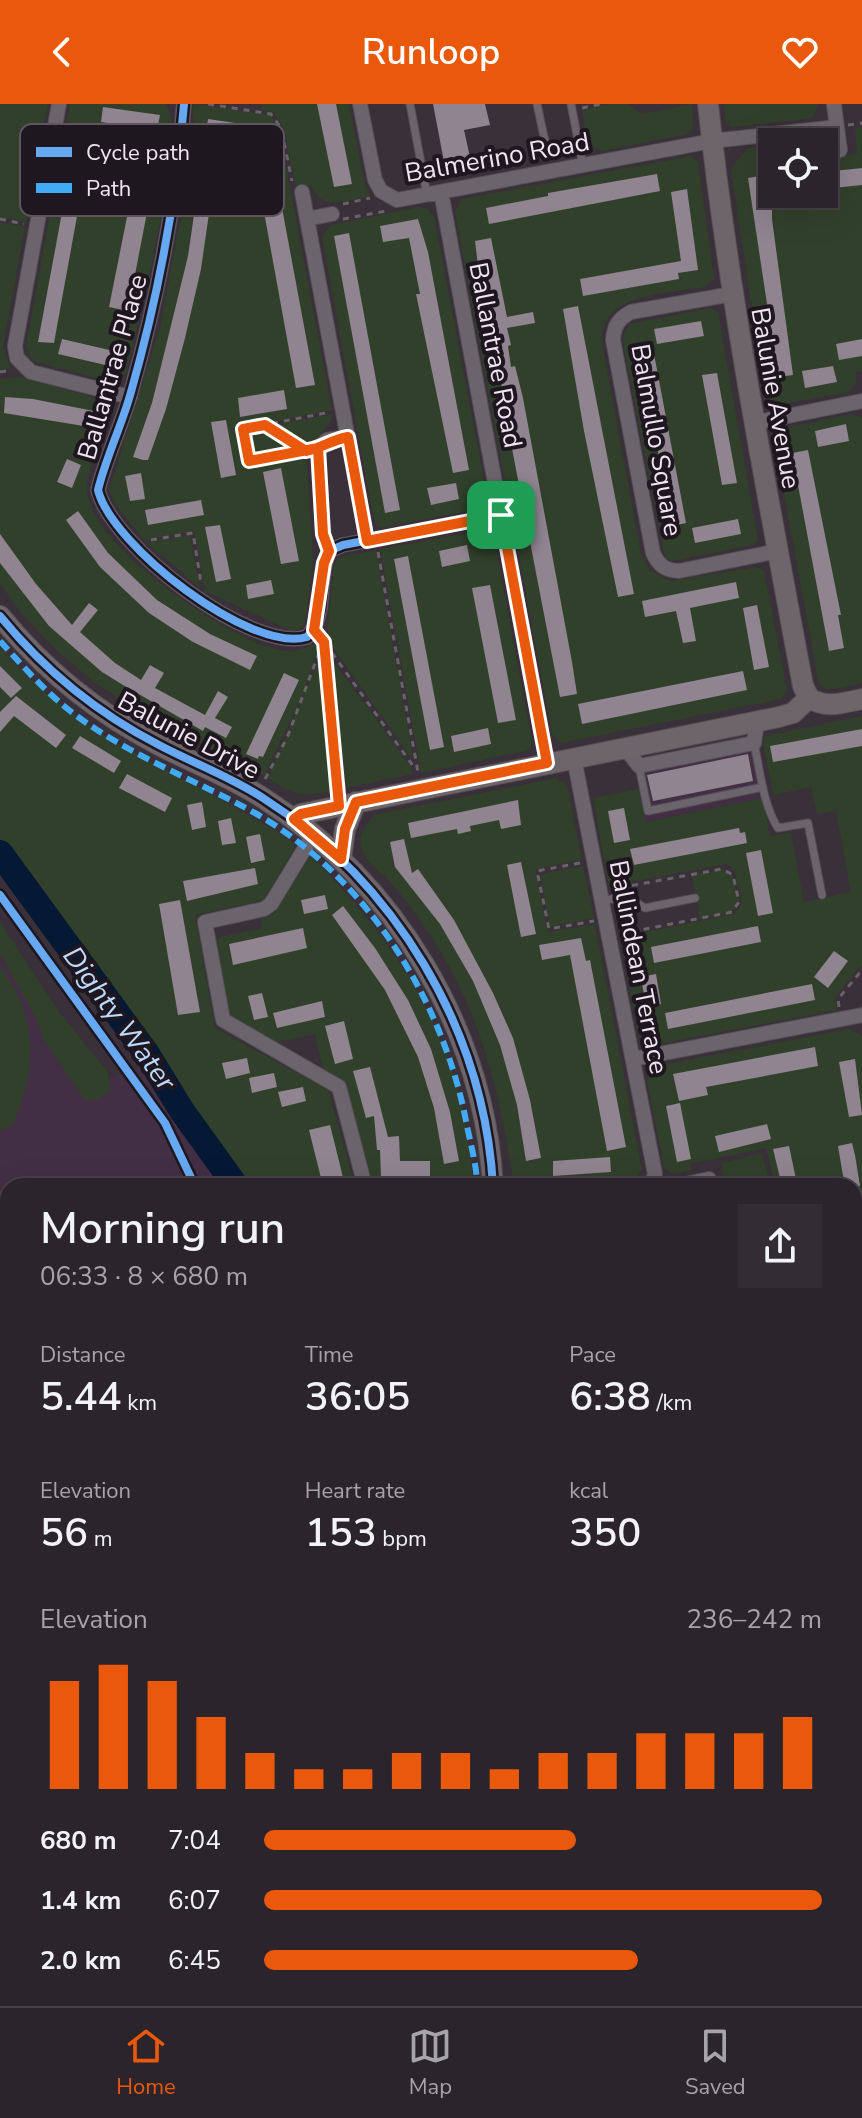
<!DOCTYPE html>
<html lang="en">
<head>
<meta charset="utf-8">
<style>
  :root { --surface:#2b242b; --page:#332c33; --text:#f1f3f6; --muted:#a6a4a9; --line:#474147; --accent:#ea580c }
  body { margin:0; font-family:"Nunito Sans",sans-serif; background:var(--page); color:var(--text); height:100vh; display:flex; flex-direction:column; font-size:30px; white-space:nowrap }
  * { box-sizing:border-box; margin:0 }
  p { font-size:26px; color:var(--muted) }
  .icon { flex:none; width:44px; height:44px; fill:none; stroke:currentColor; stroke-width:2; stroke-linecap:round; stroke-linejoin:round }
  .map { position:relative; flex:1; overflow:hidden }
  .side { position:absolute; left:0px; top:1074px; width:862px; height:828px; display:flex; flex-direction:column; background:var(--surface); border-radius:24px 24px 0 0; box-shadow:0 8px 32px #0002,0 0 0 2px var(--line) }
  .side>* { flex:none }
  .tools { position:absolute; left:758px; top:24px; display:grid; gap:16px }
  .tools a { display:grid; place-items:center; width:80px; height:80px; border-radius:0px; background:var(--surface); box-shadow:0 8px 32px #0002,0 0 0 2px var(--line); font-size:40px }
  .pin { position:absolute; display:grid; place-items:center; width:68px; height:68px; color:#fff; margin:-34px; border-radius:16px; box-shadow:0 4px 12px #0006 }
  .round { display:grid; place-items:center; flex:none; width:84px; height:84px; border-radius:0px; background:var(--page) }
  .head { display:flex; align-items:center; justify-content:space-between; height:136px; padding:0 40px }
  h1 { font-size:44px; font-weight:600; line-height:60px }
  .metrics { display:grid; grid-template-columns:repeat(3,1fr); gap:12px; height:136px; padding:8px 40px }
  .metrics div { display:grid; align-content:center }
  .metrics b { font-size:40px; font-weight:600 }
  .metrics small { font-size:22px; font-weight:400 }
  .metrics p { font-size:22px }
  .chart { height:224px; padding:16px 40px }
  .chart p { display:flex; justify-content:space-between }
  .chart svg { width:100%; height:144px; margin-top:8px; stroke:var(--accent); stroke-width:6 }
  ul { padding:0 40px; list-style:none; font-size:26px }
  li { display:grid; grid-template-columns:128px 96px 1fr; align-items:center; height:60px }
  li i { height:20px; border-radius:10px; background:var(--accent) }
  header { display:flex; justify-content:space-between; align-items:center; height:104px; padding:0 40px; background:var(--accent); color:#fff; font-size:36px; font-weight:600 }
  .tab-bar { display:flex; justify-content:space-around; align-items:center; height:112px; border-top:2px solid var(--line); background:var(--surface); font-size:22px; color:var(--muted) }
  .tab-bar a { display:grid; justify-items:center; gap:4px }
  .tab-bar .on { color:var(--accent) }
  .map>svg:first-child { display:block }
</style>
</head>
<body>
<header><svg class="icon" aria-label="back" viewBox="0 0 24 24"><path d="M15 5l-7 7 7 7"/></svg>Runloop<svg class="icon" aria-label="heart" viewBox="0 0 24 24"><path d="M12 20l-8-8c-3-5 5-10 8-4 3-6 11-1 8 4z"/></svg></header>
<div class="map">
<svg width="862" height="1902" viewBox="0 0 862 1902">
  <rect width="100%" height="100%" fill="#393039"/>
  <!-- built -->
  <path fill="#432f44" d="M749,631L762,694L645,718L633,655Z
    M0,840L107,975L140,963L221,1082H8V1278L2,1280L8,1301V1351L0,1350Z
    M854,1422H862V1749L854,1748Z"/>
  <!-- industrial -->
  <path fill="#43362b" d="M854,1774H862V1902H744V1894H854Z"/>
  <!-- green -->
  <path fill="#31402b" d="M0,0H48L26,118L0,113Z
    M70,0H166C188,28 136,227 126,269L113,278L32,257L26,242Z
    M194,0L270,11L279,25L332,306L240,324L247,360L306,349L313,454L306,516L301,525L292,527L205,487L194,427L144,436L115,400L109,387L160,223L190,66Z
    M262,0H349L365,82L371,91C350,95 320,109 312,82L296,85L284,24L273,8L261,6Z
    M612,0H628L641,10L692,0L693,25L686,30L603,47C584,42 585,22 582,6Z
    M724,0H818L814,12L808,15L731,23L726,17Z
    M855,23H862V267L856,268V280L847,289L770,302L766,298L731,64L748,44L772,41V90H824V47L826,53L857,50Z
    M691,52L698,58L714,175L705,183C669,190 599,188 602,239L641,450L650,466L670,477L757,463L764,466L787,587L781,595L561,639L552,630L455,108L462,95Z
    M419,103L428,105L434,112L487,392L479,405L383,423L377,422L374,417L322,133L331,121Z
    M0,118L25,123L3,242L10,265H0Z
    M711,204L718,208L758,436L753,441L671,457L665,453L622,234L629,220Z
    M20,273L103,296L110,302L112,311C104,335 83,368 88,393C98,446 235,542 286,547C300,548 309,543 321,537L302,593L264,672L156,617L95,579L54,544L22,510L0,480V275Z
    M333,310L330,319L308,344L251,355L245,326Z
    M852,310L862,314V579L827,586L819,580L774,336L780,325Z
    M485,426L494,433L532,638L529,646L421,669L380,445Z
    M190,431L200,484L147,439Z
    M376,446L413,653L411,654L327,535L334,460L340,453Z
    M0,543C78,637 196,673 294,739V745L264,796L195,811L215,924L328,986L355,1082H236L182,1007L147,950L0,749Z
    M322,550L336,686C302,693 297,694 268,674Z
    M330,552L411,663L413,670L340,685L326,553Z
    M862,612V863L858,864L835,894L837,906L653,941L639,933L620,833L734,810L742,800L735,767L727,760L609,782L593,694L639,685L646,718L762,694L770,732L791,729L804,798L851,788L836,707L817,710L811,683L773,691L763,639L765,632Z
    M556,674L567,681L582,756L536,765V769L547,826L550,828L595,820L642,1066L634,1078L608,1082H519L513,1075C499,985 480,906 429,829C418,813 405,795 392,780C385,771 374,764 366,754C355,738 362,724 374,711Z
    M309,754H313C384,827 435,897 461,997C468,1025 470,1054 474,1082H374L345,980L323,965L315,930L275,938L230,912L217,837L220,833L262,824L261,815L274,810Z
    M583,762L594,814L550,823L540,770Z
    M722,765L733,771L739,798L732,808L700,815L692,771Z
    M0,818L59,908L108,968L110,988L96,996L84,995L44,936L36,914L0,850Z
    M0,863C39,914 37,965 12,1022L0,1025Z
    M849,925L862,932V1135L854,1136V1082H749L774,1076L766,1044L690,1060L691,1067L673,1070L664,1064L647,977L650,967L656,962Z
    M762,1049L768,1074L726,1082L721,1059Z
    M0,1394H8V1894H415L417,1902H0Z"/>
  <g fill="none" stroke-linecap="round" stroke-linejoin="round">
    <!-- river -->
    <path stroke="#051834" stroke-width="26" d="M0,749L147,950L182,1007L236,1082
      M118,1894L119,1902"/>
  </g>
  <!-- building -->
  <path fill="#8f848f" d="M317,0H336L352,80L334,83Z
    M433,0H485L490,21L464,26L471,58L445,63Z
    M103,3L160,11L157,26L101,18Z
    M208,15L256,22L254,37L220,33L201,165L185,234L166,305L148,356H143L133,353L152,299L188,152Z
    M78,22L93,24L54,239L38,238Z
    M137,63L155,67L128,207L109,203Z
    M862,64V81L824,85V68Z
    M657,70L660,87L489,120L486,104L548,92V89Z
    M772,70V115L793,271L778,273L748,74Z
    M687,85L698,166L678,169L679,175L583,192L580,175L681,157L671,88Z
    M280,93L315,281L296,284L262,97Z
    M418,115L428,148L469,366L453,369L416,190H420L409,134L383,138L380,122Z
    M349,129L400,406L385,409L334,132Z
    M491,134L507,213L533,208L535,219L507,224L511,241L508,242L511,263L515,262L523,294L572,558L577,590L560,593L503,298L500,265L479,169L475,137Z
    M578,202L634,490L618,493L584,327L563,205Z
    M701,217L704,232L657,240L654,225Z
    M62,235L118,248L114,263L58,250Z
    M862,235V252L839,256L836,240Z
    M654,250L686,419L672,422L640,252Z
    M833,262L837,278L805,284L802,267Z
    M717,269L737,379L722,381L702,271Z
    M284,286L287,305L240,313L238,294Z
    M5,293L33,295L99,308L96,324L4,309Z
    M226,316L236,371L221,374L211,318Z
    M846,320L849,337L818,343L815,327Z
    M808,346L841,511H838L844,544L829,547L792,349Z
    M67,355L81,361L72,384L57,378Z
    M281,364L299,457L281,460L263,368Z
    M141,369L145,395L130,397L125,372Z
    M456,379L459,395L431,401L427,384Z
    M201,396L204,411L148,421L145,406Z
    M78,407L108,449L157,496L210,530L257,552L250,566L193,538L149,509L100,463L66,416Z
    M738,415L741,430L695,439L692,424Z
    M220,421L231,475L216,478L205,423Z
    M0,430L36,480L72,521L89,499L98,506L80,528L115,559L141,576L150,561L164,569L155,584L205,611L218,587L228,593L215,614L232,623L226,634L205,623L203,627L123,581L102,568L49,522L0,459Z
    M467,441L470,457L442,463L439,447Z
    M408,452L444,643L430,646L394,455Z
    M271,476L274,490L248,495L246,481Z
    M736,478L739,494L690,504L696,537L683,539L676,507L645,513L642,497Z
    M490,481L516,616L498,619L472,484Z
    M757,501L769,563L754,566L743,504Z
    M0,562L22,584L11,594L0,583Z
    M743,567L747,586L582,620L578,600Z
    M284,569L299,576L263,653L259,652L258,655L246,650Z
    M16,592L66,631L56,644L14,612L0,628V608Z
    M488,624L491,640L454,648L451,632Z
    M862,625V642L773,658L770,642Z
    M80,632L121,657L114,669L72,644Z
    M748,650L753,677L653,697L647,671Z
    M127,670L172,694L165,708L119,684Z
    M518,696L521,721L501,725L499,716L470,722L471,727L458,730L457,725L411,734L408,719Z
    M202,698L206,723L192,726L187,701Z
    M624,704L630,736L614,739L608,707Z
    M231,714L236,739L222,741L218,717Z
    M739,724L740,729L745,728L747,739L634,761L630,745Z
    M260,730L265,756L251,759L246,733Z
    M404,735L412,769L418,765L454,816L493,889L513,934L530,996L541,1054L526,1057L517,1001L500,941L473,877L440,820L395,763L390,738Z
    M761,746L773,809L758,812L746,749Z
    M521,758L536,830L521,833L507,761Z
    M255,764L258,780L187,797L183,777Z
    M325,791L328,805L304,810L301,796Z
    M180,796L200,908L178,911L159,800Z
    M343,802L375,844L408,896L431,945L450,1008L459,1057L444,1060L434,1004L418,953L385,886L332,811Z
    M758,822L761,838L654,859L651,843Z
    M303,824L307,844L233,861L229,840Z
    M581,834L586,857L590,856L626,1043L607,1047L570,851L542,856L539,841Z
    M834,847L848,857L828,884L814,873Z
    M656,870L661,900L646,903L641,873Z
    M812,880L815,896L668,925L665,909Z
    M262,889L268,913L254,916L248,892Z
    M322,897L325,913L277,924L273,909Z
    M344,917L353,955L335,960L325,922Z
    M815,943L818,962L706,983L708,991L679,997L673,970Z
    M247,954L250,969L226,975L222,959Z
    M855,955L862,1011L849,1013L839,958Z
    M370,963L388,1033L399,1032L400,1057H430V1073L381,1074L380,1046H377L374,1012L366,1014L353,967Z
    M274,969L277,983L252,989L249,974Z
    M303,983L306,997L282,1003L278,988Z
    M680,999L691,1055L677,1058L666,1002Z
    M767,1020L771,1035L719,1048L715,1032Z
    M330,1021L339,1057L345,1082H323L309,1026Z
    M852,1039L855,1051L860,1082H845L842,1066L838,1042Z
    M789,1042L796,1075L781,1078L773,1045Z
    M610,1053L611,1068L553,1072V1057Z"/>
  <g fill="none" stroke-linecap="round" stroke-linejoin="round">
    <!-- lane casing -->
    <g stroke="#564e56" stroke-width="9">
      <path id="lane" d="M410,0L427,91
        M537,0L547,47
        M571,0L583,62
        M754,639C760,666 763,701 778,724L808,719L822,791
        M639,662L648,707L763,683
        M602,797L626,792L645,804L695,794
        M0,1149L8,1147
        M752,1894V1902"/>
    </g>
    <!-- street casing -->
    <g stroke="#564e56" stroke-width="16">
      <path id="street" d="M59,0L15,242L17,254L31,268L130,293
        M184,0C176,98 158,193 131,288C122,321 106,353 98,386C111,441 251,550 307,533C328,511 317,474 329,447L343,441L501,411
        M360,0L375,76L381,87L397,96L712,37L837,23
        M834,1L840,46
        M302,88L367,437
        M441,88L547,659
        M307,115L332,110
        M732,190L631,208C618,215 614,222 613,236L653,449C659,462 665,466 679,467L778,447
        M753,319L862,297
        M329,447L323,430L318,344L327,336L348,333
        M625,644L639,662L754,639L757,618
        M574,654L655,1070L651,1082
        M313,731L271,800L264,805L205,818L223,916L339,983L365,1082
        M633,955L862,911
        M677,1082L709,1075
        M854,1194H862
        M854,1281L862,1282
        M854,1760L862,1761
        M421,1894L423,1902
        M636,1894L638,1902
        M736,1894L737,1902
        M674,1902L717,1894"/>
    </g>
    <!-- secondary casing -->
    <g stroke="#564e56" stroke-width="22">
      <path id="secondary" d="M708,0C729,196 767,388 803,582L809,594
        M0,512C45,567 97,609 159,641C193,659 231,673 263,694C395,778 484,925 493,1082
        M809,594C827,605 842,599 862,595
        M294,715L301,710L779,613L793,609L809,594
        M341,755L345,725L356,698
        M0,1366L8,1367
        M854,1375L862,1374
        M854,1399H862
        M504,1894V1902"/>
    </g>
    <!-- path -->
    <path stroke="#696269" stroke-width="3" stroke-dasharray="6 6" stroke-linecap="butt" d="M208,0L271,10L281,24L292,77
      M582,4L602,0
      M848,21L862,19
      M343,100L370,94
      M0,115L24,120
      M343,115L386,107
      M0,268L12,266
      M265,321L303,345
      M306,347L249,357L243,325L331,308
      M151,436L193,429L201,479
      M378,448L418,668
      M321,535L338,686
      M325,539L416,666
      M265,675L287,634L322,541
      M580,759L537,767L549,825L594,817
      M620,830L732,808L739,798L733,771L722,765L629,782
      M839,903L838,895L862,866
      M854,1614H862
      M588,1894L589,1902
      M613,1902L625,1899"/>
    <!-- lane -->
    <use href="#lane" stroke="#6b646c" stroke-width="7"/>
    <!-- street -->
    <use href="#street" stroke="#6b646c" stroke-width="14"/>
    <!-- secondary -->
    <use href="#secondary" stroke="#6e656a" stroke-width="20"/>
    <!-- quiet -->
    <path stroke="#42abf6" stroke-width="6" stroke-dasharray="12 6" stroke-linecap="butt" d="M0,537C20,559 41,583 64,602C120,648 192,674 255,709C367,773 444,897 467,1022C471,1042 477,1062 477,1082
      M0,1352L8,1353"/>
    <!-- cycleway casing -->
    <g stroke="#1f171f" stroke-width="13">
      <path id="cycleway" d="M184,0C176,98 158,193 131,288C122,321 106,353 98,386C111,441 251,550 307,533C328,511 317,474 329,447L343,441L501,411
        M0,512C45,567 97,609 159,641C193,659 231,673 263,694C395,778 484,925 493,1082
        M0,791L165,1019L195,1082"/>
    </g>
    <!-- cycleway -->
    <use href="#cycleway" stroke="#66a8f1" stroke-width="8"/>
  </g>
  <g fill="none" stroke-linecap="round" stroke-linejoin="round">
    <!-- route casing -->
    <g stroke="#fff" stroke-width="16">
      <path id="route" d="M501,411L367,437L348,333C331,336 322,344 306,347L265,321L243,325L249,357L318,344L323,430L329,447L324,459L314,526L324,538L339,702L301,710L294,715L341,755L345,725L356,698L547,659L501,411"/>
    </g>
    <!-- route -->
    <use href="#route" stroke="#ea580c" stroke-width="10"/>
  </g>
  <g text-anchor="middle" stroke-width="8" stroke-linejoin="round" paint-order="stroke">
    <!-- street labels -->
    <g font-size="26" fill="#f0e5f0" stroke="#1f171f">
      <text transform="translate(497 53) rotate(-10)" y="9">Balmerino Road</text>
      <text transform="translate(496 251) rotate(79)" y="9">Ballantrae Road</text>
      <text transform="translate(112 263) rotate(-74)" y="9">Ballantrae Place</text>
      <text transform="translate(776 294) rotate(80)" y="9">Balunie Avenue</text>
      <text transform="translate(657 336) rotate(80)" y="9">Balmullo Square</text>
      <text transform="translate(189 631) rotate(28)" y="9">Balunie Drive</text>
      <text transform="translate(639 863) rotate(79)" y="9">Ballindean Terrace</text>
    </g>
    <!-- water labels -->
    <g font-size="28" font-style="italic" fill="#bcdafe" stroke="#1f171f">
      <text transform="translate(120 914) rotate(54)" y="10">Dighty Water</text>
    </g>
  </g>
  <!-- legend -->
  <rect x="20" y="20" width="264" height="92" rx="12" fill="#1f171f" stroke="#5e555e" stroke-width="2"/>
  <rect x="36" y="43" width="36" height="10" fill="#66a8f1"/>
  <rect x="36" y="79" width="36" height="10" fill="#42abf6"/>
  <g font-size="22" fill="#f0e5f0">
    <text x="86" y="56">Cycle path</text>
    <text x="86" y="92">Path</text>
  </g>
</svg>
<div class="tools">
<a><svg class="icon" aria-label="locate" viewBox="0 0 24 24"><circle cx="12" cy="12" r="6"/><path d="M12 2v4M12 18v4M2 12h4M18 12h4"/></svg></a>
</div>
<div class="pin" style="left:501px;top:411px;background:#1e9e55"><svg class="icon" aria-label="arrive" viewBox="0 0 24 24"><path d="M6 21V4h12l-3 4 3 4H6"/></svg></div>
<section class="side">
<div class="head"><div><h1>Morning run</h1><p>06:33 · 8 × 680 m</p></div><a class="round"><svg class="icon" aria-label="share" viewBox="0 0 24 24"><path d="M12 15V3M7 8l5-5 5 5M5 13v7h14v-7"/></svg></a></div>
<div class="metrics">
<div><p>Distance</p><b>5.44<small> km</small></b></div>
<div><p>Time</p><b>36:05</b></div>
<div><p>Pace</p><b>6:38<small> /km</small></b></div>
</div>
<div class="metrics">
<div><p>Elevation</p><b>56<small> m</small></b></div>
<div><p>Heart rate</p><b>153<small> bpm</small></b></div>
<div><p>kcal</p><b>350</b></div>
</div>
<div class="chart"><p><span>Elevation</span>236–242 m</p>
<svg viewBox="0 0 160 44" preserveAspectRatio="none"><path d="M5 44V11M15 44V6M25 44V11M35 44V22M45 44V33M55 44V38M65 44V38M75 44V33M85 44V33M95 44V38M105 44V33M115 44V33M125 44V27M135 44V27M145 44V27M155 44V22"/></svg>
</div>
<ul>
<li><b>680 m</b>7:04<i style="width:56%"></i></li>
<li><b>1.4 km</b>6:07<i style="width:100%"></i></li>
<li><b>2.0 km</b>6:45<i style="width:67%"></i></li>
</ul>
</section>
</div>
<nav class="tab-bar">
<a class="on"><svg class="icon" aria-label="home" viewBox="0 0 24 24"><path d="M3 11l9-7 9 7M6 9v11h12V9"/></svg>Home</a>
<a><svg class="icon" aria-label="map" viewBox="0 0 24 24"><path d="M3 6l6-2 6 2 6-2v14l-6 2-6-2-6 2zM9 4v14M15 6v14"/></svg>Map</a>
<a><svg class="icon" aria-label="saved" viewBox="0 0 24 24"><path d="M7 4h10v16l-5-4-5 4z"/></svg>Saved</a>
</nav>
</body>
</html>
